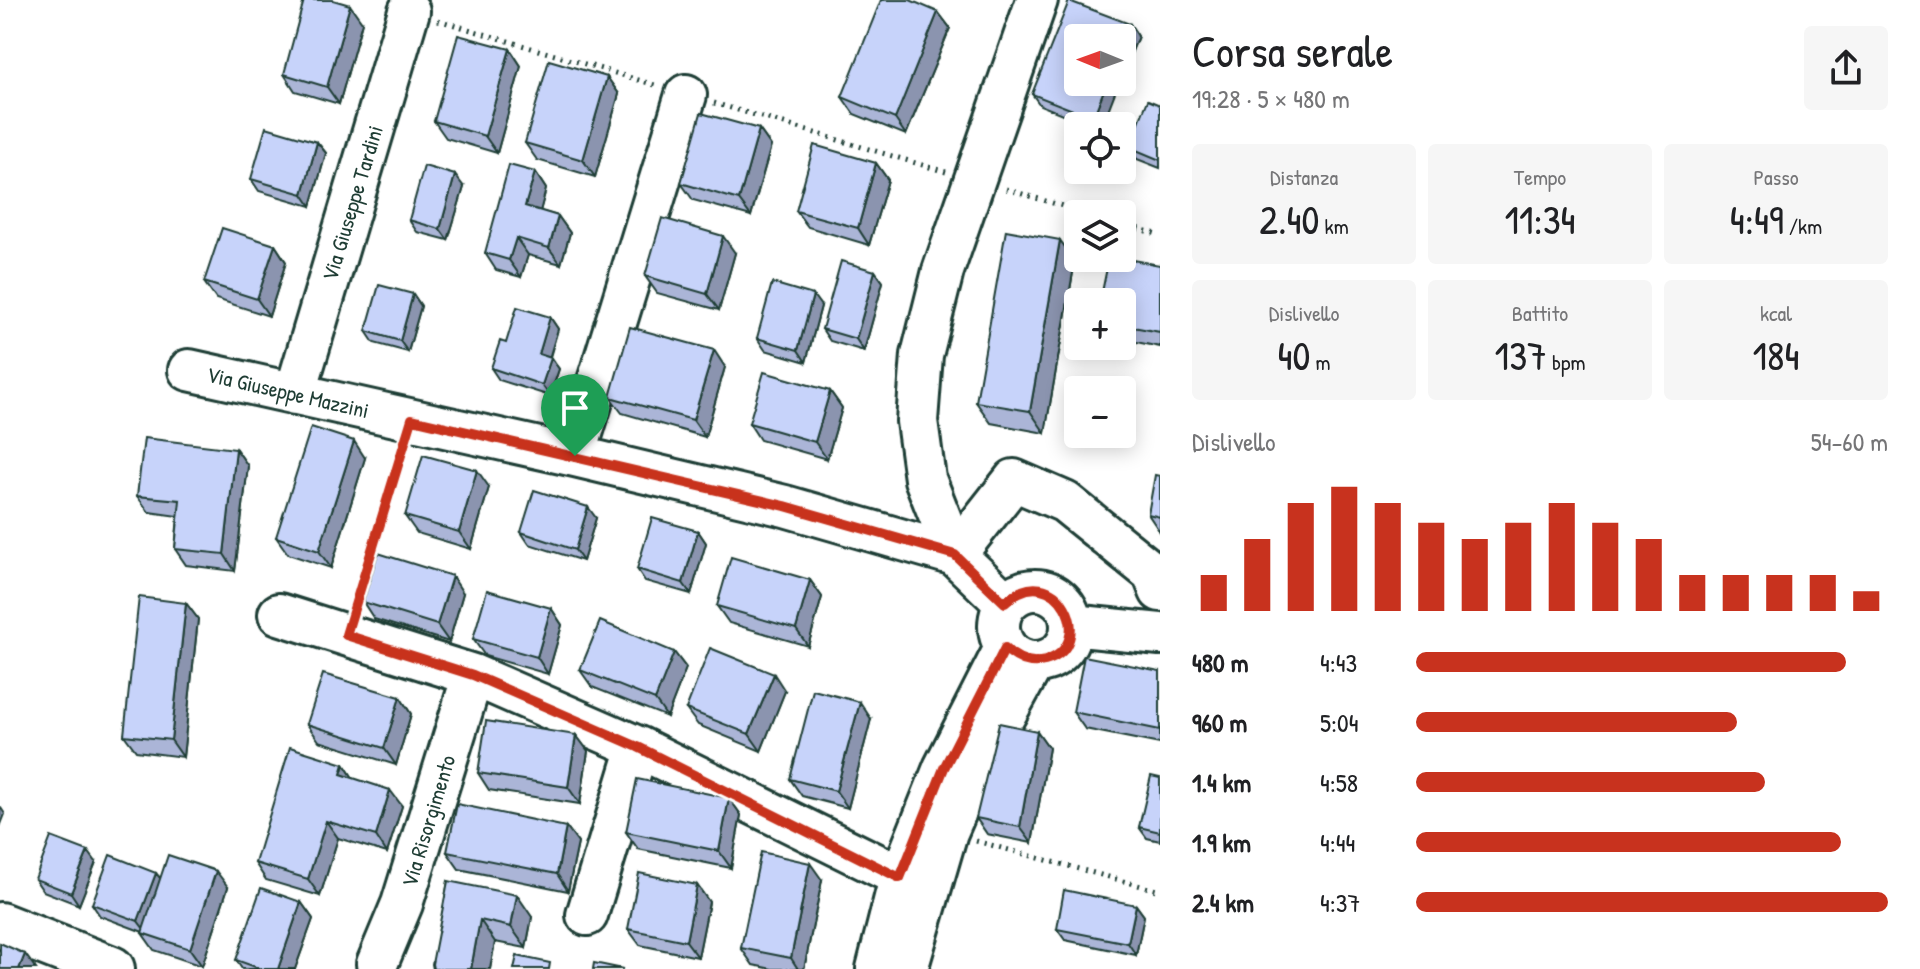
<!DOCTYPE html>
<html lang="it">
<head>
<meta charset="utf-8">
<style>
  :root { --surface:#fff; --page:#f6f6f6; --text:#202124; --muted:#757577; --accent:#c8321e }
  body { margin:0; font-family:"Patrick Hand",sans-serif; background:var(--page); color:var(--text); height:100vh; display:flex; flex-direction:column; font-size:30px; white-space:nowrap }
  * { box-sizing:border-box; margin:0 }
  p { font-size:26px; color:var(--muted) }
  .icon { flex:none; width:44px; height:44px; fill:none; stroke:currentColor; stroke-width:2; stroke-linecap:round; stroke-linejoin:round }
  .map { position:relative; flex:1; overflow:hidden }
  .details { display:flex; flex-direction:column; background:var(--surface); width:760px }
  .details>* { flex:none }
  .needle { width:52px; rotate:271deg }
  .buttons { position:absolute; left:1064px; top:24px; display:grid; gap:16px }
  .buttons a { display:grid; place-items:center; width:72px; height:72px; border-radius:8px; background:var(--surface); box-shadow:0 4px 20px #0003; font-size:40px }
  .pin { position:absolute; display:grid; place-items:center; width:68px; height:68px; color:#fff; margin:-82px -34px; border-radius:50% 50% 50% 0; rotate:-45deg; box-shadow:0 0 8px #0007 }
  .pin .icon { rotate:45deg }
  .round { display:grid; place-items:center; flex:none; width:84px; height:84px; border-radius:8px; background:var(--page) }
  .overview { display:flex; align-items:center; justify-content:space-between; height:136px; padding:0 32px }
  h1 { font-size:44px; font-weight:600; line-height:60px }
  .figures { display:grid; grid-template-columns:repeat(3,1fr); gap:12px; height:136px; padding:8px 32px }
  .figures div { display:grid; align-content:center; border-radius:8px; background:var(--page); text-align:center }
  .figures b { font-size:40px; font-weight:600 }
  .figures small { font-size:22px; font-weight:400 }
  .figures p { font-size:22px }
  .chart { height:224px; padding:16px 32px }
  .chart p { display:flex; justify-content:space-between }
  .chart svg { width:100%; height:144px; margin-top:8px; stroke:var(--accent); stroke-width:6 }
  ul { padding:0 32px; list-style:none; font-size:26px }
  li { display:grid; grid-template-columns:128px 96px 1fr; align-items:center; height:60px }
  li i { height:20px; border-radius:10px; background:var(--accent) }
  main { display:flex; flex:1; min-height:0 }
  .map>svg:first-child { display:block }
</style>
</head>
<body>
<main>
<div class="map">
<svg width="1160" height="969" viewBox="0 0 1160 969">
  <rect width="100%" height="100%" fill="#fff"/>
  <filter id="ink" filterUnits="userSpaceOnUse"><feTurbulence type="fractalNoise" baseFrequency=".0125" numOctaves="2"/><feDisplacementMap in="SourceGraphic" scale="16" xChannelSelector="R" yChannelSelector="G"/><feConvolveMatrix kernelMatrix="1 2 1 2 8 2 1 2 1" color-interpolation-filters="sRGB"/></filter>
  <g filter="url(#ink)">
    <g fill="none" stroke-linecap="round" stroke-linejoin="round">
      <!-- minor casing -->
      <g stroke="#1f3d34" stroke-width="46">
        <path id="minor" d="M189,370L575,456L785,506L955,555L1005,603
          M295,394L409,11
          M575,456L686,95
          M955,555L925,479L917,421L922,355L943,271L1037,0
          M955,555L1014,480L1065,502L1153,573L1160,591
          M999 626a36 36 0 1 1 72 0a36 36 0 1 1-72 0Z
          M279,614L473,675L638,747L928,890
          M1071,625L1160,634
          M587,915L638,747
          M377,964L402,904L473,675
          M877,969L900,878L944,768L1005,648
          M907,969L947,832L970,779L1034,662"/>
      </g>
      <!-- major casing -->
      <g stroke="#1f3d34" stroke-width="50">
        <path id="major" d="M0,925L112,969"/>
      </g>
      <!-- path -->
      <path stroke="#1f3d34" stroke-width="5" stroke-dasharray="2 6" stroke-linecap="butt" d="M438,20L655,85
        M714,103L946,172
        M1006,189L1089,214
        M1122,224L1160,235
        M355,604L403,449
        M976,841L1160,891"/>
      <!-- minor -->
      <use href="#minor" stroke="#fff" stroke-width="40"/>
      <!-- major -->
      <use href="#major" stroke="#fff" stroke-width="44"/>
    </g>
    <!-- wall -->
    <path fill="#abb5d7" stroke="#1f3d34" stroke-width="2" d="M938,12L950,28L906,135L854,114L842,97Z
      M362,22L339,104L295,91L284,74Z
      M1130,24L1138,36L1122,76V38L1102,126H1092L1040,105L1032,94Z
      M510,49L521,66L497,153L446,138L434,121Z
      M607,77L619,94L595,177L537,160L525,143Z
      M1160,105V168L1137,159L1129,147Z
      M759,129L771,146L751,216L693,200L681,183Z
      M317,142L326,153L311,206L259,191L251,179Z
      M876,163L888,180L869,245L808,227L796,211Z
      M535,172L546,189L540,211L558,216L570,233L561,264L528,255L521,277L496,270L485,253Z
      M464,187L448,240L417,232L409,220Z
      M275,245L286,262L269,316L216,299L204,282Z
      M735,253L719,310L657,293L645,276Z
      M1075,261L1045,433L991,423L976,402Z
      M1160,265V347L1122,339V302Z
      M875,271L883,282L864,351L830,341L822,329Z
      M413,294L421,306L408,352L374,343L366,331Z
      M821,306L806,362L765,350L757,338Z
      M550,317L558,329L550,357L559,369L550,396L499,380L491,368L506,343Z
      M725,367L705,437L622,413L610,397Z
      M830,391L842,408L827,459L760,440L749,423Z
      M236,449L248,466L235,571L186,565L175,549L178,516L149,512L137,496Z
      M365,458L331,568L288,554L276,537Z
      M1160,476V532L1148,514Z
      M489,487L471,549L417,533L405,516Z
      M596,518L583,561L529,544L521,532Z
      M698,531L706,543L691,594L645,581L637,569Z
      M810,580L822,597L808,646L729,623L717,606Z
      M463,593L449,642L374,619L363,602Z
      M186,603L198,619L183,757L136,751L124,735Z
      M551,608L562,625L548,674L485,656L473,639Z
      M674,652L686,668L667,717L592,687L580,670Z
      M1160,671V744L1085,729L1073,712Z
      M785,691L761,751L698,725L686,709Z
      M400,697L411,714L396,765L319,741L307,724Z
      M871,719L848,808L802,796L790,779Z
      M1037,731L1049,748L1032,843L987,834L976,818Z
      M576,735L588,751L580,804L489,790L478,773Z
      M344,764L353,778L402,806L387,853L338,838L320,896L266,880L255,863Z
      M1160,778V841L1147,838L1139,827Z
      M729,798L741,815L731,868L638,849L626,832Z
      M566,827L578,843L568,891L459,869L447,852Z
      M96,862L79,905L43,891L35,879Z
      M160,878L228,887L202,966L154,950L142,933L143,932L100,916L92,904Z
      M822,880L804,969H772L753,965L741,948Z
      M448,881L532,917L526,948L495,942L490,969H433Z
      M697,885L709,902L698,957L640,945L628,929Z
      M301,902L313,919L295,969H242L236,960Z
      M1136,905L1144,916L1136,955L1065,940L1057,929Z"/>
    <!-- shaded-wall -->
    <path fill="#8b94af" stroke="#1f3d34" stroke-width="2" d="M350,5L362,22L339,104L327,87Z
      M938,12L950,28L906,135L895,119Z
      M1130,24L1138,36L1122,76V44Z
      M510,49L521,66L497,153L485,136Z
      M607,77L619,94L595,177L583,160Z
      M1107,82H1119L1102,126H1098L1093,118Z
      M759,129L771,146L751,216L739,200Z
      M317,142L326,153L311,206L303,194Z
      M876,163L888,180L869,245L858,228Z
      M535,172L546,189L537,223L525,206Z
      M455,175L464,187L448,240L440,229Z
      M558,216L570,233L561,264L549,248Z
      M723,236L735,253L719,310L707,294Z
      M516,238L528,255L521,277L509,260Z
      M1060,240L1075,261L1045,433L1030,411Z
      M275,245L286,262L269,316L257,299Z
      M875,271L883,282L864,351L856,339Z
      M413,294L421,306L408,352L400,341Z
      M813,295L821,306L806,362L798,350Z
      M550,317L558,329L547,365L539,354Z
      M714,350L725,367L705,437L693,420Z
      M551,358L559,369L550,396L542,385Z
      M830,391L842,408L827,459L815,442Z
      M354,441L365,458L331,568L319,551Z
      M236,449L248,466L235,571L224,554Z
      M477,470L489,487L471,549L459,532Z
      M588,507L596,518L583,561L575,550Z
      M698,531L706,543L691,594L683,583Z
      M452,576L463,593L449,642L437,625Z
      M810,580L822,597L808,646L796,629Z
      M186,603L198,619L183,757L171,740Z
      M551,608L562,625L548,674L537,657Z
      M674,652L686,668L667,717L655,700Z
      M774,674L785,691L761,751L749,734Z
      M400,697L411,714L396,765L384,748Z
      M860,702L871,719L848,808L836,791Z
      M1037,731L1049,748L1032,843L1020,827Z
      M576,735L588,751L580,804L568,787Z
      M344,764L355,781L341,774Z
      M390,790L402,806L387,853L376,836Z
      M729,798L741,815L731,868L719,851Z
      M1,808L5,814L0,827V810Z
      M326,821L338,838L320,896L308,879Z
      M566,827L578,843L568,891L557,874Z
      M88,851L96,862L79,905L71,893Z
      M810,863L822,880L804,969H798L791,958Z
      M216,871L228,887L202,966L190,949Z
      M156,873L165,884L147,933L138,921Z
      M697,885L709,902L698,957L686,941Z
      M517,895L532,917L526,948L511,927Z
      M301,902L313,919L295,969H278Z
      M1136,905L1144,916L1136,955L1128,943Z
      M480,920L495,942L490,969H471Z
      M25,954L36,969H19Z"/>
    <!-- building -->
    <path fill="#c7d3fa" stroke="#1f3d34" stroke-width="2" d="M304,0H333L350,5L327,87L284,74Z
      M881,0H910L938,12L895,119L842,97Z
      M1069,1L1130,24L1122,44V38H1078V82H1107L1093,118L1032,94Z
      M458,35L510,49L485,136L434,121Z
      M549,60L607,77L583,160L525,143Z
      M1148,100L1160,105V160L1129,147Z
      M701,113L759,129L739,200L681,183Z
      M266,127L317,142L303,194L251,179Z
      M814,145L876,163L858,228L796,211Z
      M509,165L535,172L525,206L558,216L549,248L516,238L509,260L485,253Z
      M424,166L455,175L440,229L409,220Z
      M662,218L723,236L707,294L645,276Z
      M222,228L275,245L257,299L204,282Z
      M1006,230L1060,240L1030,411L976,402Z
      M1109,258H1122L1160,265V332L1122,325V302H1100Z
      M841,261L875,271L856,339L822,329Z
      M772,283L813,295L798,350L757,338Z
      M379,285L413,294L400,341L366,331Z
      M517,307L550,317L539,354L551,358L542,385L491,368L500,341L506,343Z
      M630,327L714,350L693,420L610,397Z
      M764,372L830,391L815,442L749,423Z
      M311,427L354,441L319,551L276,537Z
      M144,438L236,449L224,554L175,549L180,500L137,496Z
      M423,455L477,470L459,532L405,516Z
      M1155,475L1160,476V517L1148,514Z
      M534,490L588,507L575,550L521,532Z
      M652,518L698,531L683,583L637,569Z
      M378,553L452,576L437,625L363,602Z
      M731,557L810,580L796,629L717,606Z
      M487,590L551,608L537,657L473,639Z
      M139,597L186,603L171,740L124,735Z
      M600,621L674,652L655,700L580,670Z
      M710,648L774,674L749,734L686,709Z
      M1084,656L1160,671V730L1073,712Z
      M323,674L400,697L384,748L307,724Z
      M813,690L860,702L836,791L790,779Z
      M486,721L576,735L568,787L478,773Z
      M999,723L1037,731L1020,827L976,818Z
      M290,747L344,764L341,774L390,790L376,836L326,821L308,879L255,863Z
      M1151,776L1160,778V832L1139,827Z
      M637,779L729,798L719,851L626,832Z
      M457,804L566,827L557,874L447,852Z
      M51,837L88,851L71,893L35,879Z
      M761,852L810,863L791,958L741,948Z
      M110,855L156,873L138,921L92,904Z
      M168,855L216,871L190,949L142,933Z
      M639,873L697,885L686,941L628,929Z
      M448,881L517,895L511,927L480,920L471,969H433L432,964Z
      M261,888L301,902L278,969H261L236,960Z
      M1064,890L1136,905L1128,943L1057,929Z
      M0,943L25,954L19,969H0Z
      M517,956L550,963L549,969H514Z
      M594,963L623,969H593Z"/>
  </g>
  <g fill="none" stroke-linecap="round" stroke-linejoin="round" filter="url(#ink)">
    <!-- route casing -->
    <g stroke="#fff" stroke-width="16">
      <path id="route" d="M412,419L785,506L955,555L1005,603C1055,553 1101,645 1045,661C1029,665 1016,659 1005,648L944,768L900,878L638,747L473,675L346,635Z"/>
    </g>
    <!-- route -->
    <use href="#route" stroke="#c8321e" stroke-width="10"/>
  </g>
  <g text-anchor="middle" stroke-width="6" stroke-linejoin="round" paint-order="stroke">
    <!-- street labels -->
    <g font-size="22" fill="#1f3d34" stroke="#fff">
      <text transform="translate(352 203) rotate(-73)" y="8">Via Giuseppe Tardini</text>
      <text transform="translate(288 392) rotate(13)" y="8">Via Giuseppe Mazzini</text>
      <text transform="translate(428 821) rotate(-73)" y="8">Via Risorgimento</text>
    </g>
  </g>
</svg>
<div class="buttons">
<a><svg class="needle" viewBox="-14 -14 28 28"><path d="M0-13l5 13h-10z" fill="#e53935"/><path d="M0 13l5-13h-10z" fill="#757577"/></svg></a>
<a><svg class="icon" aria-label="locate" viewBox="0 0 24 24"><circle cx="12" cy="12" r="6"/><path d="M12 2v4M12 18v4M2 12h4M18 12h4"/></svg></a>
<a><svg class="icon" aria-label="layers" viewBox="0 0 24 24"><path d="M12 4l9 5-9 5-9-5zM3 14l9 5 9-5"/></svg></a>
<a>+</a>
<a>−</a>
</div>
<div class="pin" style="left:575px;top:456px;background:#1e9e55"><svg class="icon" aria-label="arrive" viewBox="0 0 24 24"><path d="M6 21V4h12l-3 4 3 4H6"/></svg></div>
</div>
<section class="details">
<div class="overview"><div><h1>Corsa serale</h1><p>19:28 · 5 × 480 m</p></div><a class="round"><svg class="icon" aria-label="share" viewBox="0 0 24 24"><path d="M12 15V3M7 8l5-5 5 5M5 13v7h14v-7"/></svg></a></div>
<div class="figures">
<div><p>Distanza</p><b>2.40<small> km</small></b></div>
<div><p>Tempo</p><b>11:34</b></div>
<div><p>Passo</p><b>4:49<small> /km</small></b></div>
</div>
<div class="figures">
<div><p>Dislivello</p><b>40<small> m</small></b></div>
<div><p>Battito</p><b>137<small> bpm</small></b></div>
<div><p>kcal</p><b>184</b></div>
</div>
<div class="chart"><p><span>Dislivello</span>54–60 m</p>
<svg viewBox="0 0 160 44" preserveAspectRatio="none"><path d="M5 44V33M15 44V22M25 44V11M35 44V6M45 44V11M55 44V17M65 44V22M75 44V17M85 44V11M95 44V17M105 44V22M115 44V33M125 44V33M135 44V33M145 44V33M155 44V38"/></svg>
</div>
<ul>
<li><b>480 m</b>4:43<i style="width:91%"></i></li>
<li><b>960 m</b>5:04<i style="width:68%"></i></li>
<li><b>1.4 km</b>4:58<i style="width:74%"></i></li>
<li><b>1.9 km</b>4:44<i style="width:90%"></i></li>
<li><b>2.4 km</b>4:37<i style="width:100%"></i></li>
</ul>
</section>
</main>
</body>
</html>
